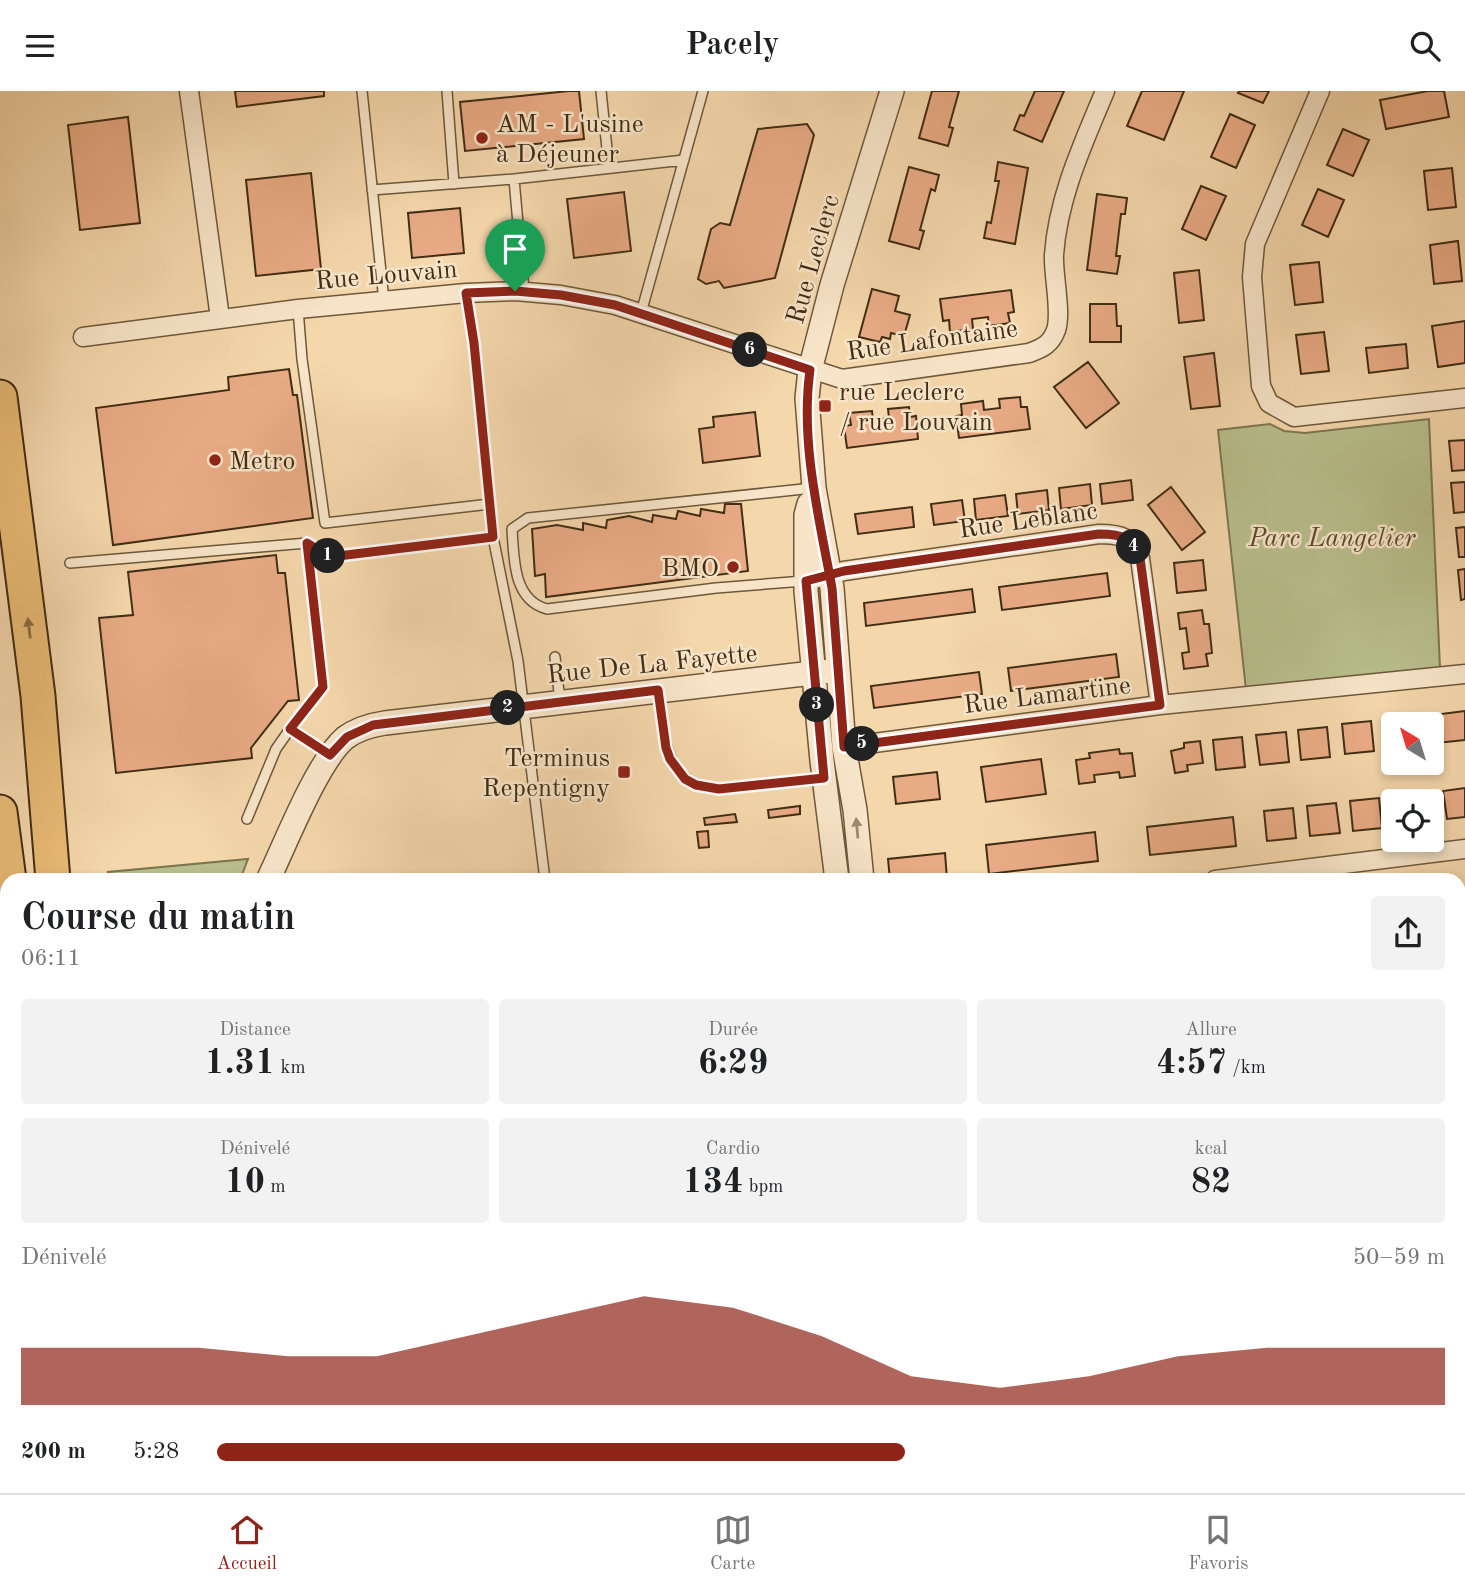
<!DOCTYPE html>
<html lang="fr">
<head>
<meta charset="utf-8">
<style>
  :root { --surface:#fff; --page:#f2f2f2; --text:#202124; --muted:#757577; --line:#e0e0e0; --accent:#8f2418 }
  body { margin:0; font-family:"Old Standard TT",serif; background:var(--page); color:var(--text); height:100vh; display:flex; flex-direction:column; font-size:26px; white-space:nowrap }
  * { box-sizing:border-box; margin:0 }
  p { font-size:23px; color:var(--muted) }
  .icon { flex:none; width:38px; height:38px; fill:none; stroke:currentColor; stroke-width:2; stroke-linecap:round; stroke-linejoin:round }
  .map { position:relative; flex:1; overflow:hidden }
  .sheet { position:absolute; left:0px; top:782px; width:1466px; height:621px; display:flex; flex-direction:column; background:var(--surface); border-radius:21px 21px 0 0; box-shadow:0 4px 10px #0003 }
  .sheet>* { flex:none }
  .needle { width:46px; rotate:322deg }
  .controls { position:absolute; left:1381px; top:621px; display:grid; gap:14px }
  .controls a { display:grid; place-items:center; width:63px; height:63px; border-radius:7px; background:var(--surface); box-shadow:0 4px 10px #0003; font-size:35px }
  .pin { position:absolute; display:grid; place-items:center; width:60px; height:60px; color:#fff; margin:-72px -30px; border-radius:50% 50% 50% 0; rotate:-45deg; box-shadow:0 0 7px #0007 }
  .pin .icon { rotate:45deg }
  .km { position:absolute; width:35px; height:35px; margin:-18px; border-radius:50%; background:#222; color:#fff; font-size:19px; line-height:35px; text-align:center }
  .round { display:grid; place-items:center; flex:none; width:74px; height:74px; border-radius:7px; background:var(--page) }
  .summary { display:flex; align-items:center; justify-content:space-between; height:119px; padding:0 21px }
  h1 { font-size:38px; font-weight:700; line-height:52px }
  .metrics { display:grid; grid-template-columns:repeat(3,1fr); gap:10px; height:119px; padding:7px 21px }
  .metrics div { display:grid; align-content:center; border-radius:7px; background:var(--page); text-align:center }
  .metrics b { font-size:35px; font-weight:700 }
  .metrics small { font-size:19px; font-weight:400 }
  .metrics p { font-size:19px }
  .chart { height:196px; padding:14px 21px }
  .chart p { display:flex; justify-content:space-between }
  .chart svg { width:100%; height:126px; margin-top:7px; fill:var(--accent); opacity:.7 }
  ul { padding:0 21px; list-style:none; font-size:23px }
  li { display:grid; grid-template-columns:112px 84px 1fr; align-items:center; height:52px }
  li i { height:18px; border-radius:9px; background:var(--accent) }
  header { display:flex; justify-content:space-between; align-items:center; height:91px; padding:0 21px; background:var(--surface); font-size:32px; font-weight:700 }
  .menu { display:flex; justify-content:space-around; align-items:center; height:98px; border-top:2px solid var(--line); background:var(--surface); font-size:19px; color:var(--muted) }
  .menu a { display:grid; justify-items:center; gap:4px }
  .menu .on { color:var(--accent) }
  .map>svg:first-child { display:block }
</style>
</head>
<body>
<header><svg class="icon" aria-label="menu" viewBox="0 0 24 24"><path d="M4 6h16M4 12h16M4 18h16"/></svg>Pacely<svg class="icon" aria-label="search" viewBox="0 0 24 24"><circle cx="10" cy="10" r="6"/><path d="M15 15l6 6"/></svg></header>
<div class="map">
<svg width="1465" height="1402" viewBox="0 0 1465 1402">
  <rect width="100%" height="100%" fill="#f5d7ac"/>
  <filter id="stains"><feTurbulence type="fractalNoise" baseFrequency=".00286" numOctaves="4"/><feColorMatrix values="0 0 0 0 .2 0 0 0 0 .09 0 0 0 0 .02 0 0 0 .5 -.17"/></filter>
  <radialGradient id="worn" r=".72"><stop offset=".6" stop-color="#630" stop-opacity="0"/><stop offset="1" stop-color="#630" stop-opacity=".3"/></radialGradient>
  <!-- green -->
  <path fill="#b8bf8c" stroke="#7c7650" stroke-width="2" d="M1429,328L1440,577L1246,599L1218,339L1270,333L1284,340L1305,342Z
    M248,768L240,789H108V781Z
    M196,1396H412V1402H131L130,1398Z"/>
  <!-- building -->
  <path fill="#e9ab85" stroke="#402d15" stroke-width="2" d="M235,0H324V5L237,16Z
    M569,0H579L584,48L465,60L460,11Z
    M932,0H959L949,36L953,37L948,55L919,47Z
    M1035,0H1064L1042,51L1014,39L1020,24L1024,25Z
    M1142,0H1184L1164,49L1127,35Z
    M1239,0H1269L1263,12L1238,2Z
    M1428,0H1444L1449,26L1386,38L1380,9Z
    M1230,23L1255,34L1236,77L1211,66Z
    M128,26L140,132L80,139L68,34Z
    M807,33L814,44L775,187L724,197L719,190L706,193L698,188L711,138L720,132L730,134L758,38Z
    M1343,38L1369,49L1353,85L1327,74Z
    M998,71L1028,77L1015,153L984,147L987,131L991,132L999,90H995Z
    M909,76L939,84L935,100L931,98L920,139L924,140L919,158L889,150Z
    M1452,77L1456,116L1428,119L1424,80Z
    M311,82L321,178L256,185L246,89Z
    M1201,95L1226,105L1206,149L1182,138Z
    M1318,98L1344,109L1328,146L1302,134Z
    M624,101L631,160L574,167L567,108Z
    M1097,103L1127,107L1125,123H1121L1116,165H1120L1117,183L1087,179Z
    M460,117L464,162L412,167L408,122Z
    M1458,150L1462,190L1434,193L1430,154Z
    M1319,171L1323,211L1295,214L1290,174Z
    M1199,179L1204,229L1179,232L1174,182Z
    M872,198L899,205L895,220L910,224L904,245L891,242L890,248L882,246L880,251L859,246Z
    M1011,199L1014,221L1008,222L1010,232L989,235L988,226L972,228L973,238L950,241L949,229L943,230L940,208Z
    M1090,213H1116L1117,235H1121V251H1090Z
    M1465,230V272L1438,276L1432,235Z
    M1324,241L1329,280L1301,283L1296,244Z
    M1406,253L1408,277L1369,282L1366,257Z
    M1214,262L1220,315L1191,318L1184,266Z
    M1088,271L1119,312L1086,337L1054,296Z
    M289,278L293,304H297L313,427L113,454L96,317L229,299L228,286Z
    M1020,306L1021,316H1027L1030,338L959,347L956,325L962,324L961,313L983,310L984,319L1000,317L999,308Z
    M909,316L910,326L916,325L918,348L847,357L844,335L851,334L849,322L872,320L873,329L889,327L888,318Z
    M755,321L760,365L703,372L699,338L714,336L713,326Z
    M1465,349V379L1452,380L1449,350Z
    M1131,389L1133,409L1102,413L1100,393Z
    M1465,391V421L1454,422L1451,392Z
    M1090,393L1092,414L1061,418L1059,397Z
    M1171,396L1205,441L1182,459L1148,414Z
    M1047,399L1049,419L1018,423L1016,403Z
    M1005,404L1008,425L976,429L974,408Z
    M962,409L965,430L934,434L931,413Z
    M725,413H741L748,480L546,506L545,483L535,485L532,438L557,434L583,439V432L606,437L607,429L629,425L652,431L653,424L676,428L678,420L700,425L701,418L724,422Z
    M912,416L914,436L858,443L855,423Z
    M1465,436V466H1459L1456,437Z
    M276,464L278,482H285L299,609L288,610L251,657L252,667L116,682L99,527L133,524L128,481Z
    M1203,469L1206,499L1177,502L1174,472Z
    M1465,478V508L1461,509L1458,479Z
    M1107,482L1110,505L1002,519L999,496Z
    M972,498L975,521L866,535L864,512Z
    M1202,519L1204,533H1209L1212,562L1206,563L1208,575L1184,578L1182,562L1189,561L1186,537L1180,538L1178,522Z
    M1116,563L1119,586L1011,600L1008,577Z
    M979,581L982,603L874,617L871,595Z
    M1465,620V649L1437,652L1433,624Z
    M1413,624L1414,634H1393V657H1387L1384,628Z
    M1371,630L1374,660L1345,663L1342,633Z
    M1327,636L1330,666L1301,669L1298,639Z
    M1286,641L1289,671L1260,674L1256,644Z
    M1242,646L1245,676L1216,679L1213,649Z
    M1200,650L1203,672L1187,674L1188,680L1175,682L1171,660L1184,657V652Z
    M1119,658L1120,663L1132,662L1135,685L1120,687L1119,681L1094,684L1095,691L1079,693L1076,669L1090,667L1089,662Z
    M1041,668L1046,703L986,711L981,676Z
    M937,681L940,708L896,713L893,686Z
    M1465,697V726L1447,728L1443,700Z
    M1422,702L1423,710H1394L1393,705Z
    M1379,707L1382,737L1353,740L1350,710Z
    M1336,712L1340,742L1310,745L1307,715Z
    M800,715V723L769,727L768,719Z
    M1293,717L1296,747L1267,750L1264,720Z
    M735,723L737,731L705,734L704,727Z
    M1233,726L1236,755L1150,764L1147,736Z
    M708,740L709,756L699,757L697,741Z
    M1095,741L1098,770L989,783L986,754Z
    M945,762L947,788L890,789L888,768Z
    M1460,799H1465V835L1460,836Z
    M1465,897V1032L1460,1028V898Z
    M1460,1329H1465V1402H1355V1396H1460Z"/>
  <g fill="none" stroke-linecap="round" stroke-linejoin="round">
    <!-- service casing -->
    <g stroke="#6d583b" stroke-width="12">
      <path id="service" d="M362,0L384,210
        M447,0L454,93
        M601,0L609,77
        M372,99L514,88
        M524,200L514,88L684,69
        M466,202L474,252L493,446L518,570L545,789
        M298,218L302,268L325,432L490,413
        M641,222L703,0
        M70,472L307,452L330,466L493,446
        M804,490L716,497L547,518C513,509 514,468 512,438L528,427L813,397
        M555,566L560,610
        M658,600C664,642 663,696 719,698L823,687
        M290,638L323,596L307,452
        M247,728L276,658L290,638L329,664
        M1460,884H1465
        M1460,1054H1465
        M727,1396V1402
        M905,1396V1402
        M925,1396V1402
        M1287,1396V1402"/>
    </g>
    <!-- minor casing -->
    <g stroke="#6d583b" stroke-width="21">
      <path id="minor" d="M189,0L220,227
        M1320,0L1255,153L1252,186L1261,295L1269,312L1294,326L1465,307
        M83,246L298,218L466,202L515,200L561,204L615,214L842,288L1029,262C1043,257 1051,253 1056,239C1062,222 1053,184 1054,164C1058,106 1083,53 1105,0
        M806,490L844,480L1099,443C1123,443 1129,446 1140,467L1160,614
        M844,656L1160,614L1465,583
        M1215,789L1465,758"/>
    </g>
    <!-- tertiary casing -->
    <g stroke="#6d583b" stroke-width="26">
      <path id="tertiary" d="M809,413L806,424V500L822,670L837,789
        M268,789C285,754 317,671 345,647C357,638 371,634 385,632L838,579
        M862,789L855,719L844,656L832,497L814,397L807,307L810,279L832,194L892,0
        M434,1402V1396"/>
    </g>
    <!-- secondary casing -->
    <g stroke="#402d15" stroke-width="28">
      <path id="secondary" d="M1460,1200H1465
        M1460,1229H1465
        M0,1379L7,1378"/>
    </g>
    <!-- motorway casing -->
    <g stroke="#402d15" stroke-width="37">
      <path id="motorway" d="M0,306L38,605L53,789
        M0,721L9,789
        M80,1396L81,1402
        M113,1396V1402"/>
    </g>
    <!-- service -->
    <use href="#service" stroke="#f8e5c9" stroke-width="9"/>
    <!-- minor -->
    <use href="#minor" stroke="#f8e5c9" stroke-width="18"/>
    <!-- tertiary -->
    <use href="#tertiary" stroke="#f8e5c9" stroke-width="23"/>
    <!-- secondary -->
    <use href="#secondary" stroke="#f8e5c9" stroke-width="24"/>
    <!-- motorway -->
    <use href="#motorway" stroke="#eabc76" stroke-width="33"/>
    <!-- secondary-bridge casing -->
    <g stroke="#402d15" stroke-width="28" stroke-linecap="butt">
      <path id="secondary-bridge" d="M0,1394L7,1393"/>
    </g>
    <!-- secondary-bridge -->
    <use href="#secondary-bridge" stroke="#f8e5c9" stroke-width="24"/>
  </g>
  <!-- one-way arrows -->
  <defs><path id="oneway-solid" d="M-6-.8H1V-3.2L6.5 0L1 3.2V.8H-6Z" transform="scale(1.75)"/></defs>
  <use fill="#8c6d41" href="#oneway-solid" transform="translate(29 537) rotate(-97)"/>
  <use fill="#9c896f" href="#oneway-solid" transform="translate(857 737) rotate(-95)"/>
  <g fill="none" stroke-linecap="round" stroke-linejoin="round">
    <!-- route casing -->
    <g stroke="#fff" stroke-width="14">
      <path id="route" d="M515,200L466,202L474,252L493,446L330,466L307,452L323,596L290,638L330,664L347,646L373,634L658,599L666,657L670,668L685,688L696,694L719,698L824,687L806,490L844,480L1099,443C1124,443 1129,446 1140,467L1160,614L844,656L832,497C819,426 800,351 810,279L615,214L561,204L515,200"/>
    </g>
    <!-- route -->
    <use href="#route" stroke="#8f2418" stroke-width="9"/>
  </g>
  <!-- markers -->
  <g fill="#8f2418" stroke="#f8e5c9" stroke-width="2.5">
    <circle cx="482" cy="47" r="7"/>
    <rect x="818" y="308" width="14" height="14" rx="3.5"/>
    <circle cx="215" cy="369" r="7"/>
    <circle cx="733" cy="476" r="7"/>
    <rect x="617" y="674" width="14" height="14" rx="3.5"/>
  </g>
  <g text-anchor="middle" stroke-width="5" stroke-linejoin="round" paint-order="stroke">
    <!-- poi labels -->
    <g font-size="26" fill="#402d15" stroke="#f8e5c9" text-anchor="start">
      <text x="496" y="41">AM - L'usine<tspan x="496" dy="30">à Déjeuner</tspan></text>
      <text x="839" y="309">rue Leclerc<tspan x="839" dy="30">/ rue Louvain</tspan></text>
      <text x="229" y="378">Metro</text>
      <text x="719" y="485" text-anchor="end">BMO</text>
      <text x="610" y="675" text-anchor="end">Terminus<tspan x="610" dy="30">Repentigny</tspan></text>
    </g>
    <!-- street labels -->
    <g font-size="26" fill="#402d15" stroke="#f8e5c9">
      <text transform="translate(812 168) rotate(-74)" y="9">Rue Leclerc</text>
      <text transform="translate(386 183) rotate(-5)" y="9">Rue Louvain</text>
      <text transform="translate(932 248) rotate(-8)" y="9">Rue Lafontaine</text>
      <text transform="translate(1028 428) rotate(-8)" y="9">Rue Leblanc</text>
      <text transform="translate(652 572) rotate(-6)" y="9">Rue De La Fayette</text>
      <text transform="translate(1047 603) rotate(-7)" y="9">Rue Lamartine</text>
    </g>
    <!-- park labels -->
    <g font-size="26" font-style="italic" fill="#584a2d" stroke="#f8e5c9">
      <text x="1332" y="455">Parc Langelier</text>
    </g>
  </g>
  <rect width="100%" height="100%" filter="url(#stains)"/>
  <rect width="100%" height="100%" fill="url(#worn)"/>
</svg>
<div class="controls">
<a><svg class="needle" viewBox="-14 -14 28 28"><path d="M0-13l5 13h-10z" fill="#e53935"/><path d="M0 13l5-13h-10z" fill="#757577"/></svg></a>
<a><svg class="icon" aria-label="locate" viewBox="0 0 24 24"><circle cx="12" cy="12" r="6"/><path d="M12 2v4M12 18v4M2 12h4M18 12h4"/></svg></a>
</div>
<div class="pin" style="left:515px;top:200px;background:#1e9e55"><svg class="icon" aria-label="arrive" viewBox="0 0 24 24"><path d="M6 21V4h12l-3 4 3 4H6"/></svg></div>
<b class="km" style="left:328px;top:465px">1</b>
<b class="km" style="left:508px;top:617px">2</b>
<b class="km" style="left:817px;top:614px">3</b>
<b class="km" style="left:1134px;top:456px">4</b>
<b class="km" style="left:862px;top:653px">5</b>
<b class="km" style="left:750px;top:259px">6</b>
<section class="sheet">
<div class="summary"><div><h1>Course du matin</h1><p>06:11</p></div><a class="round"><svg class="icon" aria-label="share" viewBox="0 0 24 24"><path d="M12 15V3M7 8l5-5 5 5M5 13v7h14v-7"/></svg></a></div>
<div class="metrics">
<div><p>Distance</p><b>1.31<small> km</small></b></div>
<div><p>Durée</p><b>6:29</b></div>
<div><p>Allure</p><b>4:57<small> /km</small></b></div>
</div>
<div class="metrics">
<div><p>Dénivelé</p><b>10<small> m</small></b></div>
<div><p>Cardio</p><b>134<small> bpm</small></b></div>
<div><p>kcal</p><b>82</b></div>
</div>
<div class="chart"><p><span>Dénivelé</span>50–59 m</p>
<svg viewBox="0 0 160 44" preserveAspectRatio="none"><path d="M0 44V24L10 24L20 24L30 27L40 27L50 20L60 13L70 6L80 10L90 20L100 34L110 38L120 34L130 27L140 24L150 24L160 24V44z"/></svg>
</div>
<ul>
<li><b>200 m</b>5:28<i style="width:56%"></i></li>
</ul>
</section>
</div>
<nav class="menu">
<a class="on"><svg class="icon" aria-label="home" viewBox="0 0 24 24"><path d="M3 11l9-7 9 7M6 9v11h12V9"/></svg>Accueil</a>
<a><svg class="icon" aria-label="map" viewBox="0 0 24 24"><path d="M3 6l6-2 6 2 6-2v14l-6 2-6-2-6 2zM9 4v14M15 6v14"/></svg>Carte</a>
<a><svg class="icon" aria-label="saved" viewBox="0 0 24 24"><path d="M7 4h10v16l-5-4-5 4z"/></svg>Favoris</a>
</nav>
</body>
</html>
